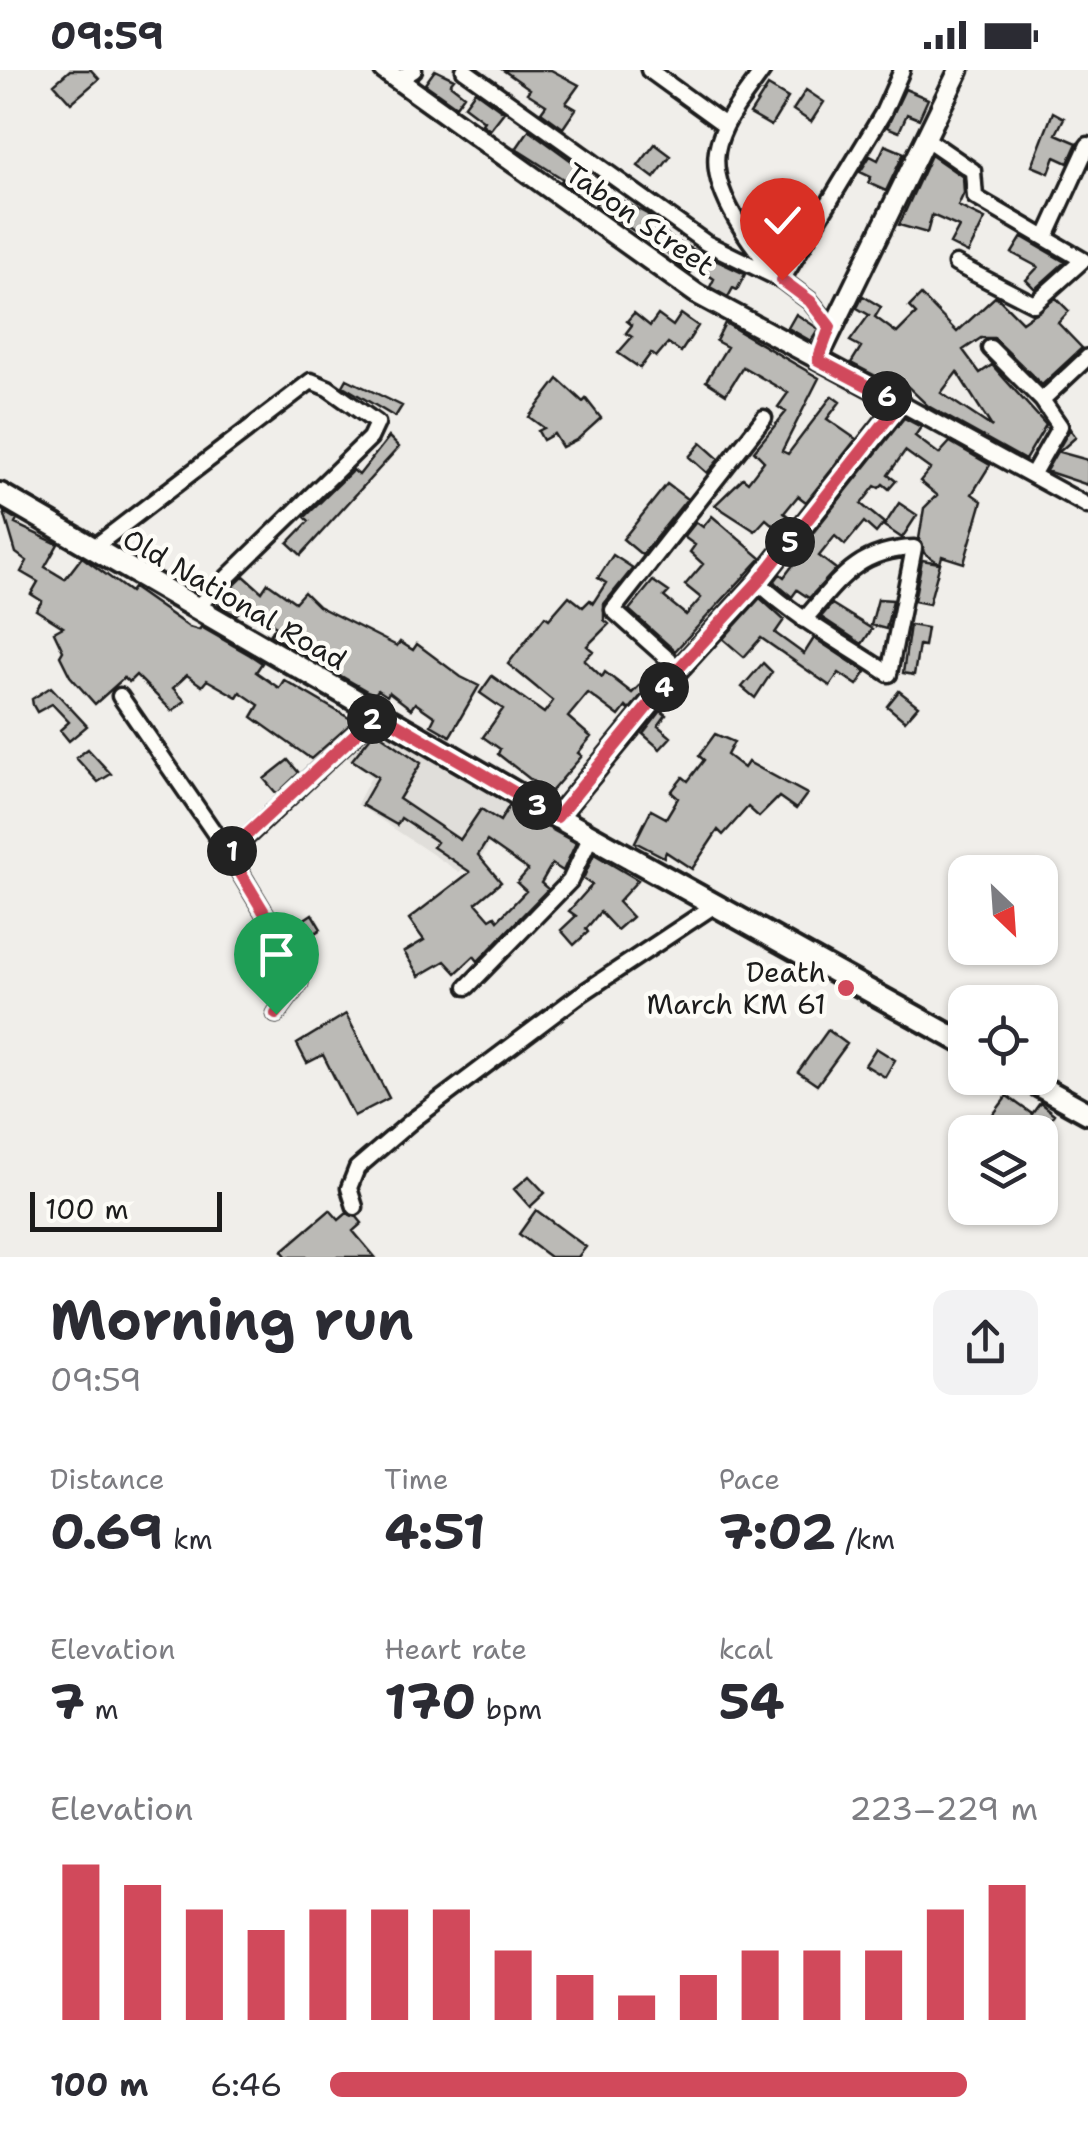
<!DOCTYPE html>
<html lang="en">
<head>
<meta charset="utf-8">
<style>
  :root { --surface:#fff; --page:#f2f2f3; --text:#2b2b33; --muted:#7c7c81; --accent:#d1495b }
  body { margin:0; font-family:"Shantell Sans",sans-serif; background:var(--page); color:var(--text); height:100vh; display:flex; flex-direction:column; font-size:38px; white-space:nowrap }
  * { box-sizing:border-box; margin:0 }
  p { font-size:32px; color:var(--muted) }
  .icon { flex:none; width:55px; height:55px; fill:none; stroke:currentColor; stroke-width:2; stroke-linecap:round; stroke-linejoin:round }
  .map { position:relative; height:1187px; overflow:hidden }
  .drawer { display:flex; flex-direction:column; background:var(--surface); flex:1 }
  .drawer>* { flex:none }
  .needle { width:65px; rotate:155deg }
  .tools { position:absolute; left:948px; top:785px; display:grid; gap:20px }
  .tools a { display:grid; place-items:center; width:110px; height:110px; border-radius:20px; background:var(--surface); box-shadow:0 2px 8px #0004; font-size:50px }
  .scale { position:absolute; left:30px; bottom:25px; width:192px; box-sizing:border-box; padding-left:10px; border:5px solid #1c1c1c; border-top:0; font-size:28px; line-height:35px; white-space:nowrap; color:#1c1c1c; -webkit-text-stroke:8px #fdfcf7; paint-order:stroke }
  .pin { position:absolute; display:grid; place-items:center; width:85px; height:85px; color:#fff; margin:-102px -42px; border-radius:50% 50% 50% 0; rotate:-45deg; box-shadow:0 0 10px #0007 }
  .pin .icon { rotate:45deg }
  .km { position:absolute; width:50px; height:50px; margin:-25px; border-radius:50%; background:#222; color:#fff; font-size:28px; line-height:50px; text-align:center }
  .round { display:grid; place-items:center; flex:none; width:105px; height:105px; border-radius:20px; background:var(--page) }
  .head { display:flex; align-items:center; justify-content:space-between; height:170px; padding:0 50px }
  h1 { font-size:55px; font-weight:700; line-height:75px }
  .stats { display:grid; grid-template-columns:repeat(3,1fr); gap:15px; height:170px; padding:10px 50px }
  .stats div { display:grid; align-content:center }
  .stats b { font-size:50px; font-weight:700 }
  .stats small { font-size:28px; font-weight:400 }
  .stats p { font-size:28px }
  .chart { height:280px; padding:20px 50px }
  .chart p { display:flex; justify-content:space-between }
  .chart svg { width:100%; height:180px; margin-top:10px; stroke:var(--accent); stroke-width:6 }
  ul { padding:0 50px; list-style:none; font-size:32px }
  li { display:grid; grid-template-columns:160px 120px 1fr; align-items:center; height:75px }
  li i { height:25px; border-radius:12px; background:var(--accent) }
  .status { display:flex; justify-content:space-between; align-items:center; height:70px; padding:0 50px; background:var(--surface); direction:ltr }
  .status svg { height:28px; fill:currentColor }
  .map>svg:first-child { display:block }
</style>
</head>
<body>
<div class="status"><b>09:59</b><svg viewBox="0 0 49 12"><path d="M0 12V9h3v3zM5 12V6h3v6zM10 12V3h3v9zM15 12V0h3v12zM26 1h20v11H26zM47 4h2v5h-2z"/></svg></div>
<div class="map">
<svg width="1088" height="1187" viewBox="0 0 1088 1187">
  <rect width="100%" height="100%" fill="#f0eeea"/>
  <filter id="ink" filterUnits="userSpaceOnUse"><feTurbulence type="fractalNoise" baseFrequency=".01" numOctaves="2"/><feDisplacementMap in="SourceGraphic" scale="20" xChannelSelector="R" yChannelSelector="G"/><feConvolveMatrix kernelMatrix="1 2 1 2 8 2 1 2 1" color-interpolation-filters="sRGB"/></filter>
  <g filter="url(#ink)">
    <!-- built -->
    <path fill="#e0deda" d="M374,652L510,736L483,785L459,802L357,734L371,707L343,683Z"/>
    <!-- building -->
    <path fill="#bbbab6" stroke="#1c1c1c" stroke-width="2.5" fill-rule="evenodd" d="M70,0H91L99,9L71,33L54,14Z
      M435,0L454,9L450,14L464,25L456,36L425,14Z
      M503,0H551L579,15L566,33L576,39L563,58L541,42L546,35L527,23L530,19Z
      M768,16L788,28L771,56L750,44Z
      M905,19L928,29L919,49L907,44L899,62L887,57Z
      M806,20L824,32L811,52L793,40Z
      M475,21L504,42L490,60L482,54L484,51L464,36Z
      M1053,42L1064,48L1056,64L1077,73L1068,93L1055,87L1049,103L1032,96Z
      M529,60L584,100L572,119L561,111L563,109L516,79Z
      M655,74L671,86L654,108L638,96Z
      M885,75L904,83L886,121L868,113L871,107L860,102L870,86L878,90Z
      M931,85L963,107L964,123L958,136L985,149L968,183L950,174L959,157L932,145L927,163L899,155Z
      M604,121L647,144L673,170L745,204L737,220L733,218L728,227L710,217L714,209L694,195L690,204L677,194L679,191L595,135Z
      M1022,167L1065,192L1035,219L1026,210L1038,197L1012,183Z
      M921,225L957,262L996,226L1022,252L1056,228L1069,241L1058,253L1082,278L1042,315L994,268H981L963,280L980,303L992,295L1046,355L1025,390L928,336L902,311L897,317L851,293L861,277L850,271L869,245L857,238L863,226L881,237L875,247L897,263L916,244L909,237ZM957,302L992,357L941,323Z
      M634,243L650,256L658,245L673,256L681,244L698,256L681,282L668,273L656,287L651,283L640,298L618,283L632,267L626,263L632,255L627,251Z
      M796,244L819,259L811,271L788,258Z
      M725,253L819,308L782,381L788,384L832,326L840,332L827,349L856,369L806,432L798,426L784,443L792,449L781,462L766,449L755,461L715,435L743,408L748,412L764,391L754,381L786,342L778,337L788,323L743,297L726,324L706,311L727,277L716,271Z
      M347,309L402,336L395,347L343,316Z
      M558,309L583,332L586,329L601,348L578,369L562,377L554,364L543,370L538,361L544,358L529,347Z
      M904,348L921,357L915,366L939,384L950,372L990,395L972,424L982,431L964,493L942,486L929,534L914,531L922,490L939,493L924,483L919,469L924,438L937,425L920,411L930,399L905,381L888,405L896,411L889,419L883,414L879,418L875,416L861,434L884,453L876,463L864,452L845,475L835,466L819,486L836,499L809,528L797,520L792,527L774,512L780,504L784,507L796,491L793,488Z
      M1070,359L1076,367L1059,382L1088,390V415L1046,401Z
      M389,367L399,377L301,485L288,473L309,451L305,447L353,400L359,405Z
      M701,373L719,389L707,403L689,387Z
      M667,414L687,429L642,485L623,469Z
      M899,433L917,445L902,468L884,456Z
      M4,442L17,450L15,454L58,474L45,497L65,509L82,487L130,522L133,518L189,557L199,560L201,557L250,585L262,593L256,602L279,618L284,610L354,651L311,689L252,647L259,635L240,622L237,627L207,610L202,616L187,605L173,618L185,631L172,641L136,605L129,612L124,608L95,634L70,606L60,586L63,581L54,562L63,557L36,540L42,531L31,524L38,512L21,502L27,491L16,483Z
      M712,446L761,488L675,581L629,540L653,511L669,522L664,527L686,545L701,528L685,515L703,494L690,482L695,475L684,467L696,452L703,457Z
      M613,485L633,498L604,534V550L609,554L587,576L593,581L584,590L602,607L605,602L632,623L659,596L663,599L629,640L626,637L619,646L588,623L568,647L591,667L578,683L582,686L549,724L498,684L500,679L483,667L503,639L480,623L492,606L544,643L553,631L508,594L545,546L549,549L569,526L583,537L590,530L593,533L606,513L598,508Z
      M244,506L262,522L268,513L295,532L304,522L318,536L397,576L400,572L413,580L417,574L461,607L479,616L450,666L431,655L435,647L415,633L411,639L389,622L387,626L378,620L375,624L367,621L270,565L276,556L245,535L236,545L223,538L217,532Z
      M760,528L784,550L775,563L804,584L814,568L866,602L857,615L839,603L830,616L761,568L744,587L723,569Z
      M878,529L893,530L886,559L871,555Z
      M832,534L872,559L862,574L821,547Z
      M910,555L927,558L924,576L919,575L914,605L903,603Z
      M763,593L772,602L755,628L742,617Z
      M51,617L87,656L69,671L60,660L69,652L52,634L37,642L33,635L32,629Z
      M899,621L918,636L905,651L887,636Z
      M668,632L662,642L666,645L658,656L671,667L660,679L643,664Z
      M375,661L421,693L399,729L460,770L481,739L500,751L509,736L576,773L563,801L552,794L541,813L548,819L478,891L474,886L456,903L445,891L419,906L404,882L424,870L409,849L470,802L433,777L437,772L401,748L397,755L362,735L378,707L352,690ZM487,771L528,800L517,813L526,821L498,850L495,846L490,849L476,833L501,812L478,785Z
      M715,664L734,672L727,685L744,698L748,692L807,724L796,739L779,727L759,747L748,737L723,765L718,760L692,799L666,782L664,787L635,772L651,740L666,748L678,728L671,722L683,707L688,711L704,690L699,686Z
      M88,679L111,704L98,712L76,688Z
      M288,690L299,703L277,724L264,709Z
      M594,784L638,810L618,832L632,847L617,860L600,842L586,859L588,862L574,875L561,860L576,846L569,841L592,815L583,809Z
      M312,844L321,859L297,874L288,860Z
      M346,944L389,1028L354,1046L323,985L307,993L297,974Z
      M828,960L847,974L817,1015L798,1002Z
      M876,978L895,990L885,1007L865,995Z
      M1007,1026L1032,1044L1040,1033L1054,1044L1041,1062H1000L987,1053Z
      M529,1106L545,1123L530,1137L514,1119Z
      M330,1140L339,1150L347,1143L357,1147L362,1153L353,1161L375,1187H287L282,1181Z
      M536,1140L586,1177L578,1187H550L519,1164Z"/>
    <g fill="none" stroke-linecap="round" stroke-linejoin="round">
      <!-- minor casing -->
      <g stroke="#1c1c1c" stroke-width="21">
        <path id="minor" d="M464,0L706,173L782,210L810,231L831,257
          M649,0L725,55
          M763,0C746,25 722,51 717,81C710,124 755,181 782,210L883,43L902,0
          M398,10L414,0
          M925,68L973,101L975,127L1083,190L1034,234L956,194
          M1046,167L1088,75
          M990,278L1042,330
          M900,333L1088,436
          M1032,405L1060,356L1042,330L1088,287
          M93,478L311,311L328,318L377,353L370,368L196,538
          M758,512C797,549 845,574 889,604L914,478C857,480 839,510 804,550
          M679,599L613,540L764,348
          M120,626L229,784
          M467,917L570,811L591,766
          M276,944L299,913L300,902L229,784L378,643
          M355,1137L349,1118L357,1098L413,1050L578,926L715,835"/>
      </g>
      <!-- tertiary casing -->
      <g stroke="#1c1c1c" stroke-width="25">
        <path id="tertiary" d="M384,0L697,224L900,333L758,512L679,599L557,747
          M818,289L959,0"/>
      </g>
      <!-- secondary casing -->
      <g stroke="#1c1c1c" stroke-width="28">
        <path id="secondary" d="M0,424L557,747L965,974
          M1025,1008L1088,1043"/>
      </g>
      <!-- minor -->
      <use href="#minor" stroke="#fdfcf7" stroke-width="14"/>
      <!-- tertiary -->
      <use href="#tertiary" stroke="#fdfcf7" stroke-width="18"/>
      <!-- secondary -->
      <use href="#secondary" stroke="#fdfcf7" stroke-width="20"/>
    </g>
  </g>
  <g fill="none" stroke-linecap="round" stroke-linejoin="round" filter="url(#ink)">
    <!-- route casing -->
    <g stroke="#fff" stroke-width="20">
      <path id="route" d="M276,944L299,913L300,902L229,784L237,774L378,643L557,747L679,598L758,512L900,333L818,290L830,257L810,231L782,210"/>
    </g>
    <!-- route -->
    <use href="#route" stroke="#d1495b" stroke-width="12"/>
  </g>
  <!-- markers -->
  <circle fill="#d1495b" stroke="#fdfcf7" stroke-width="4" cx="846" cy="918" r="10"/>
  <g text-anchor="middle" stroke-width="9" stroke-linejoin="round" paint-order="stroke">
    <!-- street labels -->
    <g font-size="28" fill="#1c1c1c" stroke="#fdfcf7">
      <text transform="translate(640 149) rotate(35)" y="10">Tabon Street</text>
      <text transform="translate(235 529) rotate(30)" y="10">Old National Road</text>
    </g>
    <!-- poi labels -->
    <g font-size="28" fill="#1c1c1c" stroke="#fdfcf7" text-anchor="end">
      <text x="826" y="912">Death<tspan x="826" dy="32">March KM 61</tspan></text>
    </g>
  </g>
</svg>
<div class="tools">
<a><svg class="needle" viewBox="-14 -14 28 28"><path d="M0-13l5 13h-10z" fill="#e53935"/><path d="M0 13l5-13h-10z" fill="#7c7c81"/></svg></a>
<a><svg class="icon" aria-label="locate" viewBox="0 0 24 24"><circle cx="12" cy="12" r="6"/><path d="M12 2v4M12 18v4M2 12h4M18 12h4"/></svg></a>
<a><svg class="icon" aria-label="layers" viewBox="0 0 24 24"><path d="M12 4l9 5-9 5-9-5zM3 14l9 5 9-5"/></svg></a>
</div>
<div class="scale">100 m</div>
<div class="pin" style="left:276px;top:944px;background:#1e9e55"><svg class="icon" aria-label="arrive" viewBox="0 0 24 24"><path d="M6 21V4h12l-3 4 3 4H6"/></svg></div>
<div class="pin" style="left:782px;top:210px;background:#d93025"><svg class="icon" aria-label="check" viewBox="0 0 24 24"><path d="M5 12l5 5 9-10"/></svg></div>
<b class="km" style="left:232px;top:781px">1</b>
<b class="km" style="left:372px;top:649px">2</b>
<b class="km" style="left:537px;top:735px">3</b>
<b class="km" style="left:664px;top:617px">4</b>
<b class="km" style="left:790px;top:472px">5</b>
<b class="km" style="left:887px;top:326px">6</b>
</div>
<section class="drawer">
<div class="head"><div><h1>Morning run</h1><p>09:59</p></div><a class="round"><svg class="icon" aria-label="share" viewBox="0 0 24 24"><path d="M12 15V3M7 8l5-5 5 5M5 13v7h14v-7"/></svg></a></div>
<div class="stats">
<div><p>Distance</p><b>0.69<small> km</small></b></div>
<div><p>Time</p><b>4:51</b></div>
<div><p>Pace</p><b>7:02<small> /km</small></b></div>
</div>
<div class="stats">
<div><p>Elevation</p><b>7<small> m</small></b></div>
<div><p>Heart rate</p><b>170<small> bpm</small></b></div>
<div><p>kcal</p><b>54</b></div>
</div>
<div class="chart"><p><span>Elevation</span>223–229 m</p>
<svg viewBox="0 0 160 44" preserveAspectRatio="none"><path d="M5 44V6M15 44V11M25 44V17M35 44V22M45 44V17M55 44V17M65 44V17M75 44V27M85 44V33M95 44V38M105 44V33M115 44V27M125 44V27M135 44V27M145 44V17M155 44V11"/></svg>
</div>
<ul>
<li><b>100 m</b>6:46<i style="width:90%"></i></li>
</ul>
</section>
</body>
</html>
